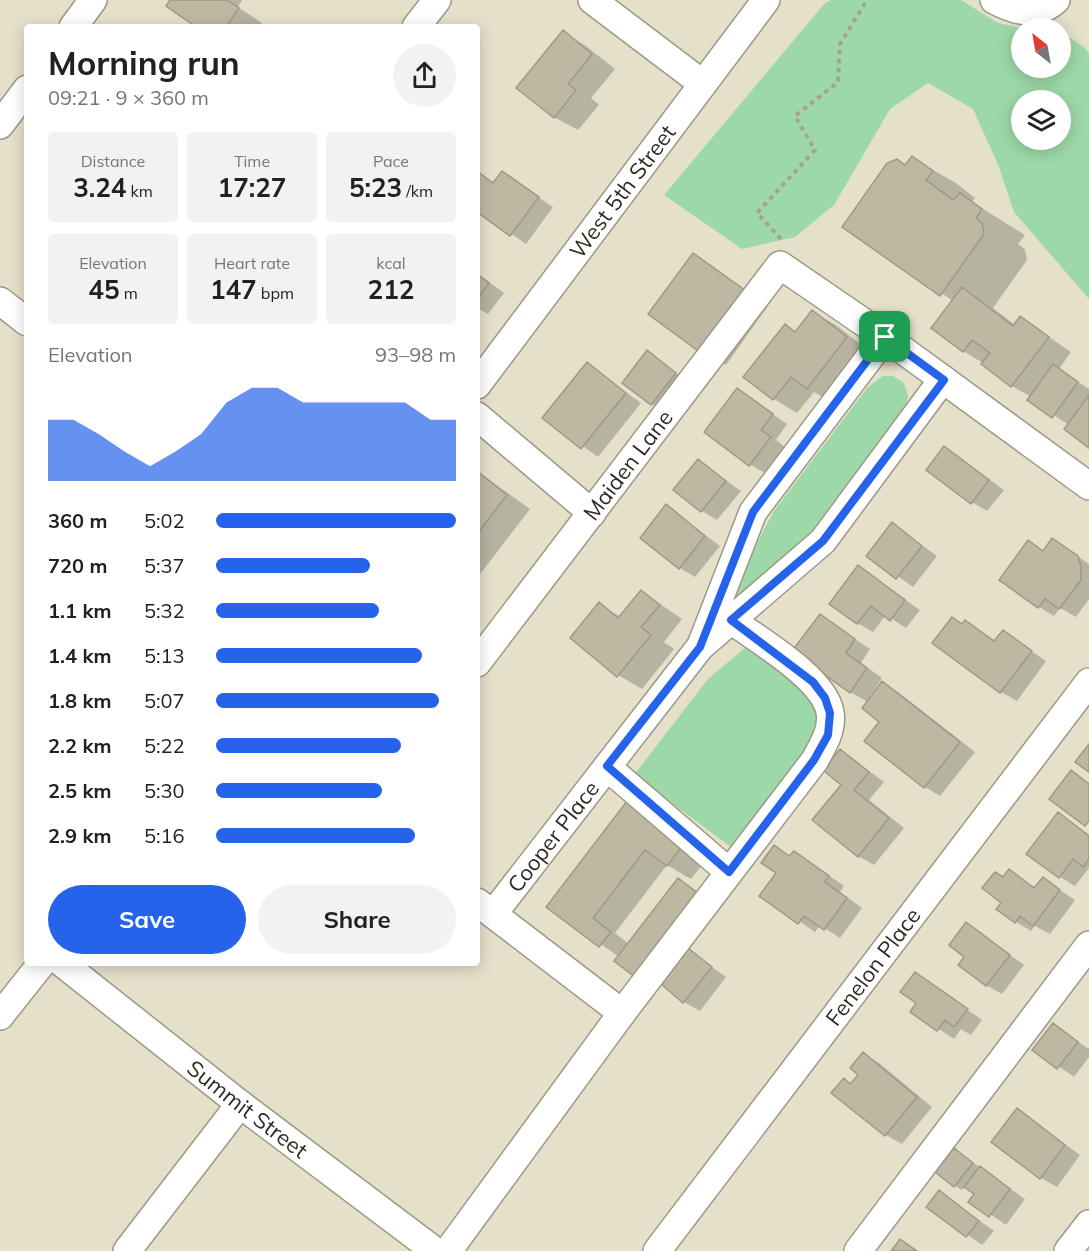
<!DOCTYPE html>
<html lang="en">
<head>
<meta charset="utf-8">
<style>
  :root { --surface:#fff; --page:#f2f2f2; --text:#202124; --muted:#757577; --accent:#2563eb }
  body { margin:0; font-family:Mulish,sans-serif; background:var(--page); color:var(--text); height:100vh; display:flex; flex-direction:column; font-size:22px; white-space:nowrap }
  * { box-sizing:border-box; margin:0 }
  p { font-size:20px; color:var(--muted) }
  .icon { flex:none; width:33px; height:33px; fill:none; stroke:currentColor; stroke-width:2; stroke-linecap:round; stroke-linejoin:round }
  .map { position:relative; flex:1; overflow:hidden }
  .sheet { position:absolute; left:24px; top:24px; width:456px; height:942px; display:flex; flex-direction:column; background:var(--surface); border-radius:6px; box-shadow:0 3px 15px #0003 }
  .sheet>* { flex:none }
  .needle { width:39px; rotate:329deg }
  .tools { position:absolute; left:1011px; top:18px; display:grid; gap:12px }
  .tools a { display:grid; place-items:center; width:60px; height:60px; border-radius:50%; background:var(--surface); box-shadow:0 3px 15px #0003; font-size:30px }
  .pin { position:absolute; display:grid; place-items:center; width:51px; height:51px; color:#fff; margin:-26px; border-radius:12px; box-shadow:0 3px 9px #0006 }
  .round { display:grid; place-items:center; flex:none; width:63px; height:63px; border-radius:32px; background:var(--page) }
  .summary { display:flex; align-items:center; justify-content:space-between; height:102px; padding:0 24px }
  h1 { font-size:33px; font-weight:700; line-height:45px }
  .stats { display:grid; grid-template-columns:repeat(3,1fr); gap:9px; height:102px; padding:6px 24px }
  .stats div { display:grid; align-content:center; border-radius:6px; background:var(--page); text-align:center }
  .stats b { font-size:26px; font-weight:700 }
  .stats small { font-size:16px; font-weight:400 }
  .stats p { font-size:16px }
  .chart { height:168px; padding:12px 24px }
  .chart p { display:flex; justify-content:space-between }
  .chart svg { width:100%; height:108px; margin-top:6px; fill:var(--accent); opacity:.7 }
  .button { display:flex; gap:12px; margin-top:auto; padding:12px 24px }
  .button a { flex:1; height:69px; border-radius:36px; background:var(--accent); color:#fff; font-size:24px; font-weight:700; line-height:69px; text-align:center }
  .button a+a { background:var(--page); color:var(--text) }
  ul { padding:0 24px; list-style:none; font-size:20px }
  li { display:grid; grid-template-columns:96px 72px 1fr; align-items:center; height:45px }
  li i { height:15px; border-radius:8px; background:var(--accent) }
  .map>svg:first-child { display:block }
</style>
</head>
<body>
<div class="map">
<svg width="1089" height="1251" viewBox="0 0 1089 1251">
  <rect width="100%" height="100%" fill="#e5e0ca"/>
  <!-- green -->
  <path fill="#9dd8a8" fill-rule="evenodd" d="M831,0H961L998,23L1022,28V68H1060L1061,32L1085,48L1089,54V299L1014,212L999,167L973,109L928,83L890,109L834,205L795,237L742,249L664,195L824,4ZM1060,100V140H1022V100Z
    M883,376H893L904,383L908,396L906,405L807,537L725,610L722,607L774,511L868,387Z
    M751,643L843,710L735,850L634,775L708,679Z"/>
  <!-- shadow -->
  <path fill="#0003" d="M172,0H242L238,7L262,23L259,27H199Z
    M563,32L586,46L615,69L591,98L599,105L578,130L554,117Z
    M912,158L956,183L975,198L972,202L1025,235L1018,244L1025,249L1027,260L993,308L1015,325L1021,318L1071,352L1059,369L1089,389V446L1069,425L1029,399L1031,397L1012,386L983,363L963,351L953,301L844,226Z
    M477,173L495,183L503,173L553,207L526,244L477,210Z
    M693,255L768,306L726,365L702,352Z
    M477,273L504,293L488,314L477,308Z
    M812,312L836,325L870,352L831,402L814,392L797,413L774,399L745,377L785,326L796,332Z
    M655,357L682,378L659,408L651,404Z
    M587,364L641,403L598,457L544,418Z
    M738,390L787,424L776,440L785,447L765,473L749,464Z
    M945,448L1004,490L987,511L972,502Z
    M699,461L741,491L717,520L702,511Z
    M477,471L530,509L481,573L477,571Z
    M666,506L720,546L695,577L680,568Z
    M893,524L937,556L913,587L868,555Z
    M1053,540L1089,564V599L1076,617L1060,608L1054,616L1039,607L1028,542L1044,552Z
    M858,567L920,610L906,628L886,615L873,632L857,623Z
    M641,591L682,619L664,642L674,649L642,689L618,675L599,604L621,617Z
    M820,616L870,649L861,663L882,678L870,696L872,697L883,683L898,692L975,752L940,796L925,787L868,702L850,692Z
    M965,622L996,641L1003,632L1046,661L1017,701L1001,692Z
    M841,750L884,782L869,800L904,828L874,865L858,856L843,784Z
    M627,803L707,859L691,879L667,865L615,933L629,944L678,880L714,904L619,957L549,907Z
    M1058,814L1089,835V868L1075,886L1060,877Z
    M775,847L791,857L794,853L810,862L844,886L840,892L862,908L840,938L820,925L815,932L762,896L778,873Z
    M1010,871L1036,888L1043,879L1075,900L1050,934L1035,926L1031,931L1016,922L1003,903L1004,878Z
    M967,924L1024,965L1002,994L986,985L966,956Z
    M688,950L726,977L700,1011L684,1002Z
    M916,974L982,1020L971,1035L961,1029L954,1039L912,1011L918,1003Z
    M1053,1025L1089,1049V1057L1074,1077L1034,1049Z
    M863,1054L879,1063L932,1107L902,1144L886,1135L834,1092L844,1080L852,1084L860,1075Z
    M1017,1110L1080,1155L1057,1187L1041,1178Z
    M961,1154L1025,1199L1006,1225L971,1201L976,1194L965,1186L962,1190L955,1186Z
    M939,1192L994,1231L982,1245L928,1207Z"/>
  <!-- building -->
  <path fill="#beb8a3" stroke="#9e9984" stroke-width="1.5" d="M170,0H227L239,8L226,27H196L166,6Z
    M563,30L592,54L568,84L576,90L554,118L516,88Z
    M912,156L933,171L926,180L953,200L960,193L982,209L976,218L982,223L984,234L940,296L842,227L887,163L897,159L905,165Z
    M477,171L493,183L502,171L539,197L510,236L477,212Z
    M693,253L746,291L701,353L648,314Z
    M477,274L489,283L477,299Z
    M962,287L1013,326L1020,316L1049,337L1011,387L981,364L990,353L972,340L963,352L931,328Z
    M812,310L847,337L807,389L791,377L773,400L743,377L785,324L795,332Z
    M647,350L676,373L651,405L622,383Z
    M587,362L626,393L581,449L542,418Z
    M1053,364L1078,382L1052,418L1027,400Z
    M737,388L773,414L761,430L771,437L749,466L704,432Z
    M1089,395V448L1064,429Z
    M944,446L989,480L971,504L926,470Z
    M698,459L726,481L701,512L673,490Z
    M477,471L507,495L477,534Z
    M666,504L705,536L679,569L640,538Z
    M892,522L922,546L896,579L866,556Z
    M1052,538L1078,556L1081,566V580L1059,609L1045,599L1038,608L999,580L1028,540L1043,551Z
    M858,565L905,600L890,621L871,606L857,624L829,604Z
    M641,590L660,605L641,627L651,635L617,677L570,638L599,602L618,618Z
    M820,614L855,639L846,653L867,668L850,693L792,651Z
    M952,617L962,624L965,620L994,641L1003,630L1032,651L1000,693L932,643Z
    M882,681L960,742L924,788L864,741L879,722L862,708Z
    M1089,744V772L1075,762Z
    M840,749L869,772L854,790L889,818L858,857L812,820L841,785L823,770Z
    M1071,770L1089,784V821L1085,826L1049,799Z
    M627,801L684,844L667,866L645,850L593,918L611,932L599,947L546,907Z
    M1058,812L1089,836V859L1083,867L1073,859L1059,878L1026,854Z
    M774,845L789,856L794,851L829,876L825,882L847,898L824,930L804,916L798,924L759,896L776,873L761,863Z
    M1009,869L1034,888L1043,877L1060,890L1033,926L1020,916L1015,923L996,909L1001,903L982,888L995,872L1003,877Z
    M678,878L699,894L635,977L614,961Z
    M966,922L1010,955L986,986L958,965L964,957L949,945Z
    M688,948L712,967L683,1003L660,983Z
    M915,972L968,1009L954,1027L945,1020L937,1031L910,1012L916,1003L900,992Z
    M1053,1023L1078,1042L1057,1069L1032,1050Z
    M863,1052L917,1097L885,1136L831,1093L844,1078L850,1084L858,1075L850,1068Z
    M1017,1108L1065,1145L1040,1179L991,1142Z
    M954,1148L973,1163L954,1187L935,1172Z
    M980,1166L1010,1189L989,1217L968,1202L974,1194L964,1187Z
    M939,1190L979,1221L966,1237L926,1207Z
    M900,1239L917,1251H891Z"/>
  <g fill="none" stroke-linecap="round" stroke-linejoin="round">
    <!-- minor casing -->
    <g stroke="#9d9883" stroke-width="30">
      <g id="minor">
        <path d="M592,0L703,84"/>
        <path d="M994,0C1015,11 1036,18 1056,0"/>
        <path d="M73,27L93,0"/>
        <path d="M416,27L437,0"/>
        <path d="M0,125L27,89"/>
        <path d="M0,301L27,322"/>
        <path id="s1" d="M477,385L766,0"/>
        <path d="M477,416L592,513"/>
        <path d="M702,643L753,512L885,337"/>
        <path id="s2" d="M477,663L780,265L885,337L1089,486"/>
        <path d="M607,767L729,872"/>
        <path d="M477,902L622,1013"/>
        <path id="s3" d="M493,914L700,647L823,541L943,379"/>
        <path id="s4" d="M62,963L240,1104L435,1251"/>
        <path d="M0,1016L42,963"/>
        <path d="M127,1251L240,1104"/>
        <path d="M448,1251L622,1013L815,760C823,745 833,730 830,712C824,678 758,640 731,620"/>
        <path id="s5" d="M657,1251L1089,682"/>
        <path d="M858,1251L1089,945"/>
        <path d="M1068,1251L1089,1224"/>
      </g>
    </g>
    <!-- path -->
    <path stroke="#a6a290" stroke-width="4" stroke-dasharray="4.5 4.5" stroke-linecap="butt" d="M781,239L757,213L815,150L795,116L838,82L840,44L867,0"/>
    <!-- minor -->
    <use href="#minor" stroke="#fff" stroke-width="27"/>
  </g>
  <g fill="none" stroke-linecap="round" stroke-linejoin="round">
    <!-- route casing -->
    <g stroke="#fff" stroke-width="12">
      <path id="route" d="M885,337L944,380L823,541L731,620L813,682L825,698L830,713L828,735L814,760L729,872L607,766L700,647L753,512Z"/>
    </g>
    <!-- route -->
    <use href="#route" stroke="#2563eb" stroke-width="8"/>
  </g>
  <g text-anchor="middle" stroke-width="6" stroke-linejoin="round" paint-order="stroke">
    <!-- street labels -->
    <g font-size="22" fill="#2c2a21" stroke="#fff">
      <text dy="8" stroke="none"><textPath href="#s1" startOffset="242">West 5th Street</textPath></text>
      <text dy="8" stroke="none"><textPath href="#s2" startOffset="249">Maiden Lane</textPath></text>
      <text dy="8" stroke="none"><textPath href="#s3" startOffset="98">Cooper Place</textPath></text>
      <text dy="8" stroke="none"><textPath href="#s5" startOffset="357">Fenelon Place</textPath></text>
      <text dy="8" stroke="none"><textPath href="#s4" startOffset="236">Summit Street</textPath></text>
    </g>
  </g>
</svg>
<div class="tools">
<a><svg class="needle" viewBox="-14 -14 28 28"><path d="M0-13l5 13h-10z" fill="#e53935"/><path d="M0 13l5-13h-10z" fill="#757577"/></svg></a>
<a><svg class="icon" aria-label="layers" viewBox="0 0 24 24"><path d="M12 4l9 5-9 5-9-5zM3 14l9 5 9-5"/></svg></a>
</div>
<div class="pin" style="left:885px;top:337px;background:#1e9e55"><svg class="icon" aria-label="arrive" viewBox="0 0 24 24"><path d="M6 21V4h12l-3 4 3 4H6"/></svg></div>
<section class="sheet">
<div class="summary"><div><h1>Morning run</h1><p>09:21 · 9 × 360 m</p></div><a class="round"><svg class="icon" aria-label="share" viewBox="0 0 24 24"><path d="M12 15V3M7 8l5-5 5 5M5 13v7h14v-7"/></svg></a></div>
<div class="stats">
<div><p>Distance</p><b>3.24<small> km</small></b></div>
<div><p>Time</p><b>17:27</b></div>
<div><p>Pace</p><b>5:23<small> /km</small></b></div>
</div>
<div class="stats">
<div><p>Elevation</p><b>45<small> m</small></b></div>
<div><p>Heart rate</p><b>147<small> bpm</small></b></div>
<div><p>kcal</p><b>212</b></div>
</div>
<div class="chart"><p><span>Elevation</span>93–98 m</p>
<svg viewBox="0 0 160 44" preserveAspectRatio="none"><path d="M0 44V19L10 19L20 25L30 32L40 38L50 32L60 25L70 12L80 6L90 6L100 12L110 12L120 12L130 12L140 12L150 19L160 19V44z"/></svg>
</div>
<ul>
<li><b>360 m</b>5:02<i style="width:100%"></i></li>
<li><b>720 m</b>5:37<i style="width:64%"></i></li>
<li><b>1.1 km</b>5:32<i style="width:68%"></i></li>
<li><b>1.4 km</b>5:13<i style="width:86%"></i></li>
<li><b>1.8 km</b>5:07<i style="width:93%"></i></li>
<li><b>2.2 km</b>5:22<i style="width:77%"></i></li>
<li><b>2.5 km</b>5:30<i style="width:69%"></i></li>
<li><b>2.9 km</b>5:16<i style="width:83%"></i></li>
</ul>
<div class="button"><a>Save</a><a>Share</a></div>
</section>
</div>
</body>
</html>
